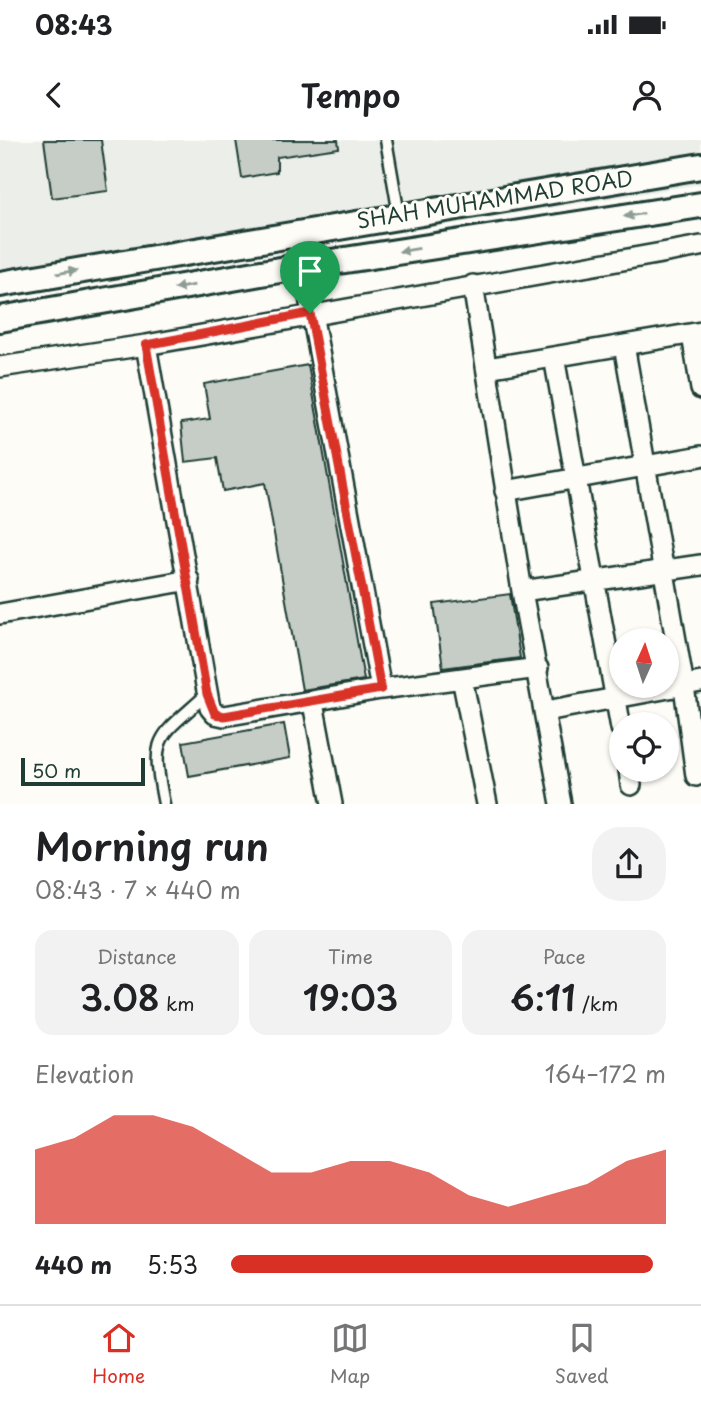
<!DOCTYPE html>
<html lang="en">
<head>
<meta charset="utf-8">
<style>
  :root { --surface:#fff; --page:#f2f2f2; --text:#202124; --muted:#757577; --line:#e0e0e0; --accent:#d93025 }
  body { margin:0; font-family:"Playpen Sans",sans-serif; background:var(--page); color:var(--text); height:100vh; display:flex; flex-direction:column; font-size:26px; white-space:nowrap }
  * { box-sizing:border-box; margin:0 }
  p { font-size:23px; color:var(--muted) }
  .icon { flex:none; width:38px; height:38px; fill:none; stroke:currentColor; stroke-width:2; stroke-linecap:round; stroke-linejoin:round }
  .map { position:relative; height:664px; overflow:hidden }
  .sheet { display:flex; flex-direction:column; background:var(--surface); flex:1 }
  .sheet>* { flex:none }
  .needle { width:46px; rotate:3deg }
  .fabs { position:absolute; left:609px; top:488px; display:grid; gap:14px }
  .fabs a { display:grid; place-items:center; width:70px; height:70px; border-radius:50%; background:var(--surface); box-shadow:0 2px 5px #0004; font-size:35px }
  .scale { position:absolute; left:21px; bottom:18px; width:124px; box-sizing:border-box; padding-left:7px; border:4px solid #1f3d34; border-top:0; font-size:19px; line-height:24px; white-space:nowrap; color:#1f3d34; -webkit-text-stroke:5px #fdfcf7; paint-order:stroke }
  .pin { position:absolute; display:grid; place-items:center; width:60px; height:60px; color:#fff; margin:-72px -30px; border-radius:50% 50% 50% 0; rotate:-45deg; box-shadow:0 0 7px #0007 }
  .pin .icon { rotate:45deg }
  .round { display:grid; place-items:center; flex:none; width:74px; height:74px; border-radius:28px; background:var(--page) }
  .headline { display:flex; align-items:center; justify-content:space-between; height:119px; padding:0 35px }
  h1 { font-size:38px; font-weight:600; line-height:52px }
  .stats { display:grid; grid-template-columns:repeat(3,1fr); gap:10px; height:119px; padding:7px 35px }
  .stats div { display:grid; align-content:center; border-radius:18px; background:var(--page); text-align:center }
  .stats b { font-size:35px; font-weight:600 }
  .stats small { font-size:19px; font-weight:400 }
  .stats p { font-size:19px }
  .chart { height:196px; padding:14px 35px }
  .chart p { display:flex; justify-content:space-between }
  .chart svg { width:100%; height:126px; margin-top:7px; fill:var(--accent); opacity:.7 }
  ul { padding:0 35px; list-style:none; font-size:23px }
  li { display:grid; grid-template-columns:112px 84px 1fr; align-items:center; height:52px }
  li i { height:18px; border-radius:9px; background:var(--accent) }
  .status { display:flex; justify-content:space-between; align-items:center; height:49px; padding:0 35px; background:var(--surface); direction:ltr }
  .status svg { height:19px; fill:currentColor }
  header { display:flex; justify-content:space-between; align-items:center; height:91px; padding:0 35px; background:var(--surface); font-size:32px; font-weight:600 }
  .menu { display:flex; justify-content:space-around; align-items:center; height:98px; border-top:2px solid var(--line); background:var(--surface); font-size:19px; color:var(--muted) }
  .menu a { display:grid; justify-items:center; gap:4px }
  .menu .active { color:var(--accent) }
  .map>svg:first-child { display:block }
</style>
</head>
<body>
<div class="status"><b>08:43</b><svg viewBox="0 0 49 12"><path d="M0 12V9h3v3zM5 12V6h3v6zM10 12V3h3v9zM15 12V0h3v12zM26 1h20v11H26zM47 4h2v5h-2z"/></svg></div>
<header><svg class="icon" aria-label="back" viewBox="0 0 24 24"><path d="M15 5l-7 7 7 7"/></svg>Tempo<svg class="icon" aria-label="person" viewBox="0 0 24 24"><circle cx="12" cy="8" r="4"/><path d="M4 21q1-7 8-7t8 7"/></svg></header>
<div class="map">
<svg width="701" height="664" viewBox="0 0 701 664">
  <rect width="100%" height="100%" fill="#fdfcf7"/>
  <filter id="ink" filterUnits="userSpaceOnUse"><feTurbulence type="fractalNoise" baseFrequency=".0143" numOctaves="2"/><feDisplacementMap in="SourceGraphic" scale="14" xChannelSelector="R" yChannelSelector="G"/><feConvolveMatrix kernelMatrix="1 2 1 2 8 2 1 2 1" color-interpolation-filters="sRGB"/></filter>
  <g filter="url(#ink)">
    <!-- built -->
    <path fill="#eceee9" d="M0,0H701V44L0,156Z"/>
    <!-- building -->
    <path fill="#c6cdc7" stroke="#1f3d34" stroke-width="2" d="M44,0H101L108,51L52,58Z
      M236,0H338L339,8L277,17V32L242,38Z
      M308,225L364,540L302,550L265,343L223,351L217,318L185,322L181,283L210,279L204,244Z
      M510,454L520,518L443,528L434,464Z
      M284,584L290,618L189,636L183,602Z"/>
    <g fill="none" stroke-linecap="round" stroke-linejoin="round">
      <!-- service casing -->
      <g stroke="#1f3d34" stroke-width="15">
        <path id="service" d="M386,0L399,75
          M164,664C150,594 157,600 207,554"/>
      </g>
      <!-- minor casing -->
      <g stroke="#1f3d34" stroke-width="24">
        <path id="minor" d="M297,92L381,549L538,528
          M473,145L522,451L561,664
          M692,195L701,249
          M146,205L210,568L215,574L224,576L381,549
          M624,205L684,546L696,636
          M554,217L621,588
          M0,227L146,205L701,106
          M487,228L701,192
          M505,351L701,316
          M522,451L701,425
          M0,474L189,440
          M462,538L487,664
          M313,563L332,664
          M546,571L701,542
          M629,630L631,645"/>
      </g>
      <!-- tertiary casing -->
      <g stroke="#1f3d34" stroke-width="30">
        <path id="tertiary" d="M0,144L701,26
          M0,179L261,133L701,65"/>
      </g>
      <!-- service -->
      <use href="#service" stroke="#fdfcf7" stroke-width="10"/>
      <!-- minor -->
      <use href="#minor" stroke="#fdfcf7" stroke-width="19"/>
      <!-- tertiary -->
      <use href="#tertiary" stroke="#fdfcf7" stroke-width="24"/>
    </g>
    <!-- one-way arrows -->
    <defs><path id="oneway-solid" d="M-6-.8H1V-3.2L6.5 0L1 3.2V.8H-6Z" transform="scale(1.75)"/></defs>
    <g fill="#8e9c96">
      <use href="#oneway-solid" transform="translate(634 75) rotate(171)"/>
      <use href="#oneway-solid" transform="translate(409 110) rotate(171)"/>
      <use href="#oneway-solid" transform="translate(67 132) rotate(-10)"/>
      <use href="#oneway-solid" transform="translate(184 147) rotate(170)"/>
    </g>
  </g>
  <g fill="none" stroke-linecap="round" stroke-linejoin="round" filter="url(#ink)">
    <!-- route casing -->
    <g stroke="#fff" stroke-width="14">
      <path id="route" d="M310,173L381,549L224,576L215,574L207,554L146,205Z"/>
    </g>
    <!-- route -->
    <use href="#route" stroke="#d93025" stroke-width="9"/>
  </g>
  <g text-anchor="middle" stroke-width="6" stroke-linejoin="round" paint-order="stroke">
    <!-- street labels -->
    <g font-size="21" fill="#1f3d34" stroke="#fdfcf7">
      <text transform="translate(495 60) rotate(-9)" y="7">SHAH MUHAMMAD ROAD</text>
    </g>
  </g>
</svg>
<div class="fabs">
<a><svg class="needle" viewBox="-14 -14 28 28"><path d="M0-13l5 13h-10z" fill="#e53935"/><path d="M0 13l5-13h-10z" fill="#757577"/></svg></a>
<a><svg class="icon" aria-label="locate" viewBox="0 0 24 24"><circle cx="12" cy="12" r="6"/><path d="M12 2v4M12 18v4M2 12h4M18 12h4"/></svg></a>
</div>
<div class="scale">50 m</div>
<div class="pin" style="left:310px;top:173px;background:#1e9e55"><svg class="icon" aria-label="arrive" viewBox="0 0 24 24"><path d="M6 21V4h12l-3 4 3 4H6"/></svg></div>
</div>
<section class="sheet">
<div class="headline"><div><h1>Morning run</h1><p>08:43 · 7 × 440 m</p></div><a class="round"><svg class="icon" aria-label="share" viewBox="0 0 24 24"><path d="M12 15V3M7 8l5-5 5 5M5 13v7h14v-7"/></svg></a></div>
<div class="stats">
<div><p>Distance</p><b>3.08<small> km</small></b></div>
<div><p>Time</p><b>19:03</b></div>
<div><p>Pace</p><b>6:11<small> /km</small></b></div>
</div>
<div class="chart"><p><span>Elevation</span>164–172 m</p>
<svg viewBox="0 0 160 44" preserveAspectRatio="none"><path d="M0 44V18L10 14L20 6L30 6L40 10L50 18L60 26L70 26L80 22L90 22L100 26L110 34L120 38L130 34L140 30L150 22L160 18V44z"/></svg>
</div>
<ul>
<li><b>440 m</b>5:53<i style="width:97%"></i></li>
</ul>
</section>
<nav class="menu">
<a class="active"><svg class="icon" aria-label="home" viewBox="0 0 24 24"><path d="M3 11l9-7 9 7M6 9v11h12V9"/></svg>Home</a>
<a><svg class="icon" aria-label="map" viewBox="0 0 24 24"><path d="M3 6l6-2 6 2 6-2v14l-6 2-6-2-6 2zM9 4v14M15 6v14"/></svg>Map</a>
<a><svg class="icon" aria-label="saved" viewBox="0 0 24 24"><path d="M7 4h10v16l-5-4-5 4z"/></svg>Saved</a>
</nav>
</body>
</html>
